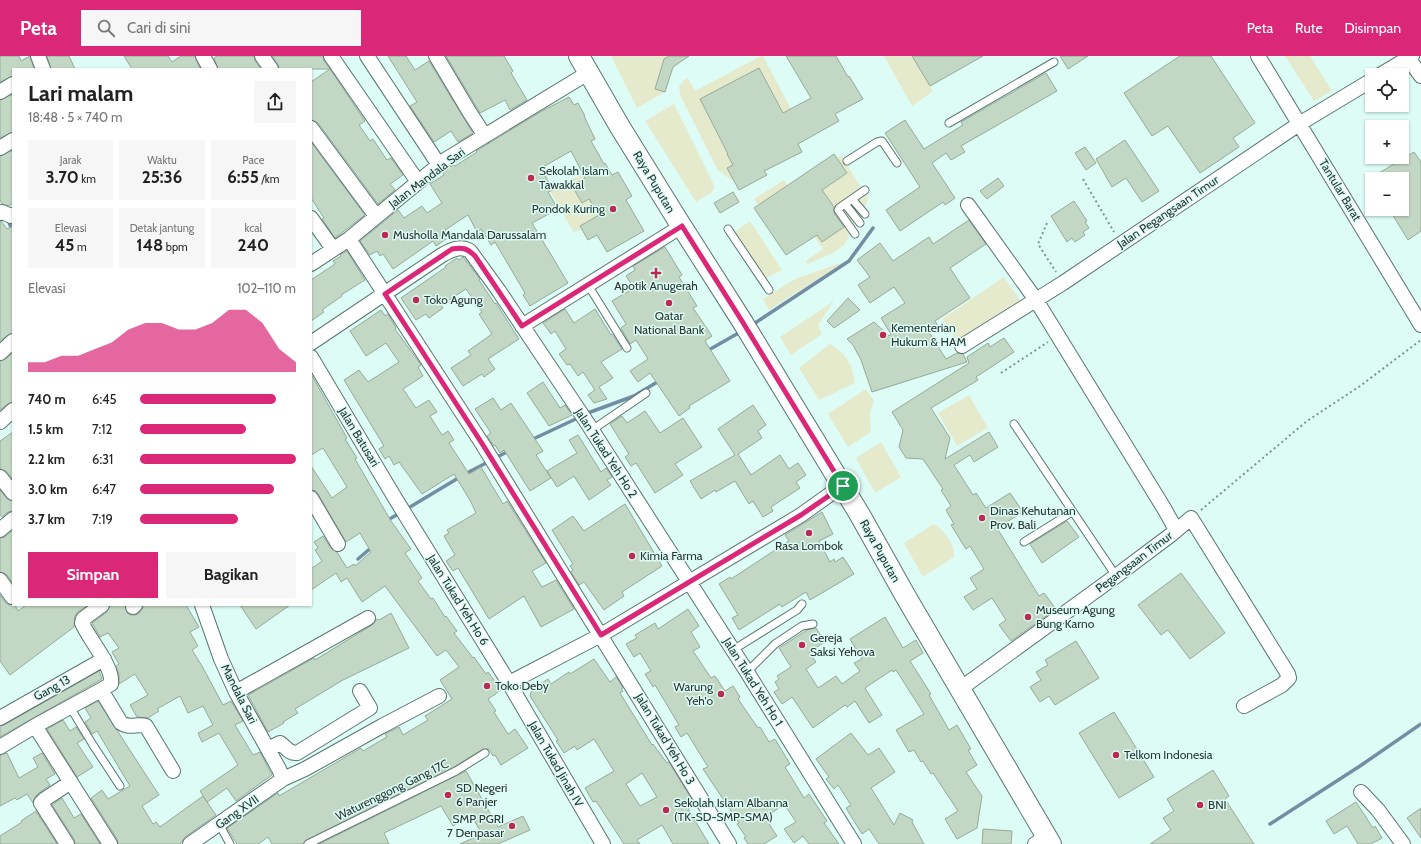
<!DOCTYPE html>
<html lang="id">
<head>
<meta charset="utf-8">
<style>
  :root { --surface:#fff; --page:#f6f6f6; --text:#222; --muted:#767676; --accent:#db2777 }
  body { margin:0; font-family:Cabin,sans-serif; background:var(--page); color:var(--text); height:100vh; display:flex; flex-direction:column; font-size:15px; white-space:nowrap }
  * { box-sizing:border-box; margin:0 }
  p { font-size:13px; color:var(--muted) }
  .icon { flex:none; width:22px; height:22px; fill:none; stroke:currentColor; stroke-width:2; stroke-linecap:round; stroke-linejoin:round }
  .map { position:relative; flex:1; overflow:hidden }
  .sheet { position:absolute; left:12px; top:12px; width:300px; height:538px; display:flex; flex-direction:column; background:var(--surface); border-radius:0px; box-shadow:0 1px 3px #0004 }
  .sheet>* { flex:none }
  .buttons { position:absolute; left:1365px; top:12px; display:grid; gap:8px }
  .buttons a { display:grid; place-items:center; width:44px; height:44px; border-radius:0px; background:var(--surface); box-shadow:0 1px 3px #0004; font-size:20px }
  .pin { position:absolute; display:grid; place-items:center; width:34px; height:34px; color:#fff; margin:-17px; border:2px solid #fff; border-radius:50%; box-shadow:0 1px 4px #0007 }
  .round { display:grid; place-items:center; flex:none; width:42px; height:42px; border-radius:0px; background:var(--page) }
  .headline { display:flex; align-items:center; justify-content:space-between; height:68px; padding:0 16px }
  h1 { font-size:22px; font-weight:800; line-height:30px }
  .stats { display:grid; grid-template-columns:repeat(3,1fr); gap:6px; height:68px; padding:4px 16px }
  .stats div { display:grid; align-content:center; border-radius:0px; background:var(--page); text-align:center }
  .stats b { font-size:17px; font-weight:800 }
  .stats small { font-size:11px; font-weight:400 }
  .stats p { font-size:11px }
  .chart { height:112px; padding:8px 16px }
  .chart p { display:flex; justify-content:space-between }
  .chart svg { width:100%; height:72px; margin-top:4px; fill:var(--accent); opacity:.7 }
  .button { display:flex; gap:8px; margin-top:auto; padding:8px 16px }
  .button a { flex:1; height:46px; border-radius:0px; background:var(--accent); color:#fff; font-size:16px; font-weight:800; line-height:46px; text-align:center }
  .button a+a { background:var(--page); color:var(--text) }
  ul { padding:0 16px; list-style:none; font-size:13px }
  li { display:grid; grid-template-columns:64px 48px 1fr; align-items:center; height:30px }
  li i { height:10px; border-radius:5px; background:var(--accent) }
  header { display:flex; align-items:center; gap:24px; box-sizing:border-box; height:56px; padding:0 20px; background:var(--accent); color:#fff }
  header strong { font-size:19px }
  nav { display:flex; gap:22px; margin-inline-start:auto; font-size:14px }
  .search { width:280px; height:36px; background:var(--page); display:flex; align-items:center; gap:10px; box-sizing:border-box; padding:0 14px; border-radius:0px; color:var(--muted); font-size:15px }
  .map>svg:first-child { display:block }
</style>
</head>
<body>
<header>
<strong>Peta</strong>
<div class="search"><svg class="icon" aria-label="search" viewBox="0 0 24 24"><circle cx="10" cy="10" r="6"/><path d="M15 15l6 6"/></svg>Cari di sini</div>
<nav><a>Peta</a><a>Rute</a><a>Disimpan</a></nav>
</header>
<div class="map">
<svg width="1421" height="788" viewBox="0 0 1421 788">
  <rect width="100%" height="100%" fill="#dcfcf5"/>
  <!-- green -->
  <path fill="#e6eacc" d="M611,0H669L664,3L655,32L665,36L637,52Z
    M761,0H763L791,53L782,57L802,96L747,125C734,127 726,121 717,113L680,39L679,31L683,25L688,22L695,35Z
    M884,0H983L930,30L933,35L912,50Z
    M1285,0H1310L1332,35L1314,45Z
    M674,48L713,127L714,132L712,136L696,146L645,65Z
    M841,99L868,143L866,149L844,189L833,197L808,208L806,205L823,193L814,180L809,184L778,137L758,149L754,143L784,124L801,147L847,117L837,102Z
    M585,118L586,122L572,130L582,147L589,143L599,159L580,170L581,173L574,177L550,135L578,120L579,121Z
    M750,165L782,214L765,223L735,176Z
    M846,205L769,254L763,243L795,223Z
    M1004,221L1022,247L960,289L942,263Z
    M834,245L818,269L822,278L791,299L780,281Z
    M830,288C847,298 852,308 855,327L819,344L799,312Z
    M866,333L874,345L870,356L871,376L848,391L828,358Z
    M969,339L988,372L957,390L938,357Z
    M881,386L901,421L875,437L856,402Z
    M934,468C945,475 955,488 954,501L923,521L904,487Z"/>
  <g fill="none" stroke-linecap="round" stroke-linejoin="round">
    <!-- stream -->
    <path stroke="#738ea4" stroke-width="3.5" d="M8,164L13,176
      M752,269L849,205L873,172
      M707,295L742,275
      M585,358L634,340L659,325
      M531,384L580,361
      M495,402L509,395
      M465,418L490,405
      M405,454L460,421
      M386,465L400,457
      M358,503L372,491
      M1270,768L1360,710L1421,668"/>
  </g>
  <!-- building -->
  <path fill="#c3d8c4" stroke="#96aa97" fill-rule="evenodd" d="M0,0H19L21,5L30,0L34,13H13V20L0,26Z
    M47,0H69L75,13H51Z
    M124,0H168L172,6L181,0H195L200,13H132Z
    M217,0H254L255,5L261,13H218L214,2Z
    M272,0H323L324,5L330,13H279L278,8Z
    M388,0H406L415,14L429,5L473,77L458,86L451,75L434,86L410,50L417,46Z
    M446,0H504L513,15L511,17L527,44L510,54L505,44L480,57Z
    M669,0H689L673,11L665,36L655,33L664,3Z
    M786,0H836L848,21L849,20L863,43L835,58L839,65L798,88L802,96L764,115L767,119L739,134L727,112L733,109L727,98H728L700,43L759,12L783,57L811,42Z
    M912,0H983L930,30Z
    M1060,0H1088L1068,13Z
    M1180,0H1211L1255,67L1233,82L1239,91L1200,117L1168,70L1152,80L1124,37Z
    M330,13L365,65L359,69L370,85L373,83L387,104L391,102L403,119L390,128L395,134L378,148L318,67L311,64V26Z
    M1046,17L1057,35L961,90L965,96L951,104L946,97L932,107L955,142L945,149L943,146L900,175L886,154L920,131L885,77L905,64L924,93L963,69L961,66Z
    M13,38V76L0,82V44Z
    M569,41L574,49L578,47L585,60H584L595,83L591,85L604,108L605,107L612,119L618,116L632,140L626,144L644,175L607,196L597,179L588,184L580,170L599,159L589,143L582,147L572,130L585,122L571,95L541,112L553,134L548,136L558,153L532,167L568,227L530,250L523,239L525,237L495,186L491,189L481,173L477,176L468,159L445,174L449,181L436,190L433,185L393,213L383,198L380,200L377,195L370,199L360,185L398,154L404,162L422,150L427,157L442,147L430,128L444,119L443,117L450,111L454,109L455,110L477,96L476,95L542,55Z
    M1125,84L1159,135L1142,146L1126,122L1112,131L1096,103Z
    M311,86L365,159L335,182L322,163L324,162L311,142Z
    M1085,91L1096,107L1086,114L1075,97Z
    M13,94V147L9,150L2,148L0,144V100Z
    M1414,96L1421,106V175L1408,184L1389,153H1402V123H1369Z
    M834,98L847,117L822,134L834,151V157L844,171L822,186L817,179L786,199L754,152Z
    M998,122L1004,130L987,143L980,135Z
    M733,136L739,146L720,157L714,147Z
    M1074,145L1087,165L1085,166L1089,172L1083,176L1085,179L1075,186L1072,182L1067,186L1051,160Z
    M969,164L986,188L950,212L970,242L935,265L938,270L929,276L946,303L957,297L963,298L967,306L872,336L861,304L853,289L847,283L874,266L889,280L891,278L881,262L905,247L894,231L870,247L858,229L870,221L857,204L880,187L893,205L929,181L933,188Z
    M0,165H1L7,173L13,170V277L8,279L0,285Z
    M665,191L682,219L679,221L697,250L693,252L712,280L705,285L730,325L689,350L690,352L679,360L650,317L638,326L630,315L648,303L636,284L630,288L621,272L626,268L612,245L634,232L626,220L635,214L633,210Z
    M347,195L365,224L341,239L342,240L322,254L324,256L311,265V224L335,208L333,205L341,200L340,199Z
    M463,201L480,223L479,224L495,248L496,247L519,283L488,303L495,313L484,321L482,318L463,330L451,312L471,299L468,295L492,278L479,258L482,256L466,233L441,249L443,252L429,262L426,258L416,264L401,242L446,211L445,210L457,202L459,204Z
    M848,242L860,254L834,272L827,265Z
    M565,253L574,267L595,253L611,279L612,278L622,293L601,306L613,322L599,331L607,343L594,347L588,339L595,334L583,316L578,320L570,308L567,309L559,298L566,293L555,275L551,278L543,267Z
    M381,254L385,260L388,258L396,272L395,273L421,309L418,311L423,320L403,333L416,352L429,344L437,356L430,360L442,379L448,375L454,384L449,387L469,418L481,411L503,448L507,445L541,499L546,507L532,515L542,531L556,524L574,553L541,571L524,540L489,563L458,512L453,515L446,505L455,499L444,480L449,477L447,474L476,457L471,446L454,418L422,438L399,406L394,409L389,400L385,403L379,393L384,390L344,324L359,314L368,326L399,306L386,287L366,300L350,275Z
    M1004,282L1014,296L976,321L978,324L931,352L950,382L945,403L989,376L998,391L974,406L970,399L954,409L973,439L976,437L986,452L1010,437L1023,456L997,472L1039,540L1044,537L1056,553L1011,585L999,569L1006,564L992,542L973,554L964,541L977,533L970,522L984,513L970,490L966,493L951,469L954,468L946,454L951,450L941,434L943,433L923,403L906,402L899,391L903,374L892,356L969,307L967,301L988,287L990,291Z
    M13,297V346L8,348L0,354V305L5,303Z
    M311,318L347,382L345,383L357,402L355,403L391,465L411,493L405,497L422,522L418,525L431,543L433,542L445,561L446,560L457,575L454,577L473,602L474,601L486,618L488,616L501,634L488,643L496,655L494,656L508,678L515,673L528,692L501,709L495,699L493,700L489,693H483L454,711L306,784L303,788H272L268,781L258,788H237L227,772L278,737L279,740L361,692L363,695L387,681L385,678L399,671L403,679L428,664L425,660L452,643L440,624L459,611L446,594L437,600L385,530L362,546L347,522L341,526L336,517L311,534V513L322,505L315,494L318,492L314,486L323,480L331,492L337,496L347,512L354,508L355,510L371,496L360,477L346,486L318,438L316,435L311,434V410L332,442L347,431L323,392L311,399Z
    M543,326L560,352L565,349L572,359L549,370L527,337Z
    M493,342L501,354L511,347L543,395L536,399L551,422L530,435L504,394L500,397L495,389L494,390L487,380L491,377L475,353Z
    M753,349L766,369L758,375L762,382L738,398L751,419L780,399L789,413L798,407L806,419L796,426L800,432L771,451L773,455L763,461L753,445L749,448L735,425L716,436L715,434L701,443L690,425L735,399L718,373Z
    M645,355L660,377L683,362L702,391L675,408L683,419L655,437L636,407L631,410L625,401L629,398L610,368L622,360L627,367Z
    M13,376V424L6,415L0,413V385Z
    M578,379L601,416L606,412L612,421L607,424L611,429L589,444L574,420L557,431L547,415L577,397L569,384Z
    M0,434L7,443L13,445V455L8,456L2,461L0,459Z
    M625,448L662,510L622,536L624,540L604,554L584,526L579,529L571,516L573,514L570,510L573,508L552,474L573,460L584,475Z
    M822,456L833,478L819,485L830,506L834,503L835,506L843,501L854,518L810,544L806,536L782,551L780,548L739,574L732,562L738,559L719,528L730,521L731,523L789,485L785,479Z
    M1067,465L1079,481L1042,507L1030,488Z
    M13,474V528L7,519L0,516V482L5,481Z
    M1181,517L1225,577L1190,603L1168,574L1161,579L1138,549Z
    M0,539L5,546L9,549H15L18,555L26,549H88L78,556L75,560L74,571L10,619L0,605Z
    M110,549H125L127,557L131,559H136L139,557L143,552V549H186L199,571L190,576L198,590L192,594L202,610L223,649L231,645L243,665L235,669L253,699L260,696L272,719L236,745L227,732L207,746L200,735L238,709L219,677L202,686L198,677L213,669L203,650L188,657L180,640L157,653L159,655L148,662L137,661L130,649L148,639L135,618L119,628V619L116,610L119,608L112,596L119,592L108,577L100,581L92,567L107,556Z
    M240,549H290L256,573Z
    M688,553L699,570L691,576L700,591L693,595L711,622L715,620L725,635L733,630L740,641L738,643L758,672L760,671L769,686L775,683L790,708L785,711L804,742L809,738L827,765L824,767L839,788H809L803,780L794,787L784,773L796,766L784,748L765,762L777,780L764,788H748L744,782L746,781L737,768L739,767L703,713L708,711L687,677L681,681L675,671L679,669L655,629L653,631L645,618L651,615L640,597L634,601L626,588L637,582L635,579L655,567L658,573Z
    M391,557L409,592L343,624L295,653L298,657L283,666L284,667L268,676L248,639L314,602L315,604L372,569L376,564L378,563L379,564Z
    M885,561L903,592L916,584L923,597L910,605L931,638L929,639L949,674L957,669L971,693L968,694L977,709L966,716L982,740L977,772L957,783L945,763L958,755L933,717L931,718L923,705L921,706L914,694L909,696L896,674L924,658L896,614L893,616L892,614L865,632L882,659L869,667L855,645L847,651L845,649L813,672L792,641L782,648L774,636L779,633L775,626L779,623L777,620L791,611L779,592L807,574L816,572L825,586L809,596L816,606L806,613L818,632L836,620L842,628L860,615L854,607L862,603L850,583Z
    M1076,585L1099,622L1055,649L1049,640L1040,646L1030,631L1041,624L1036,616L1048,609L1045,604Z
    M594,603L610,626L616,621L619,625L623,632L621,633L623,635L620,637L652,689L653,688L667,707L669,706L695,749L688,753L709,788H673L662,769L637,784L640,788H624L596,745L593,746L585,732L614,715L594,683L577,694L575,690L564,697L556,685L558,684L530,640L532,633L548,623L551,628L569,616L570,618ZM642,717L657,741L640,750L626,728Z
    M99,615L102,623L0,681V670L4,669Z
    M98,645L159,739L142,750L153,768L156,766L160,771L203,740L216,759L185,781L180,788H118L117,783L91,742L102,734L108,743L130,730L97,675L92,678L85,666L91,662L85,652Z
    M1114,656L1154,721L1119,742L1079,677Z
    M63,664L70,675L76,671L84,683L77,687L93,711L77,721L47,673Z
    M851,677L868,699L879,692L895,716L871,732L894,769L900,757L913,764L912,766L924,788H879L869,773L862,778L846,752L851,749L838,729L834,733L826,723L829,721L816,703Z
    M7,697L19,722L38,711L33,702L42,697L55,718L46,723L50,729L39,737L35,741L33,747L27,738L17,744L15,742L0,750V699Z
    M1213,714L1229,740L1225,743L1254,788H1150L1171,774L1163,762L1174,755L1167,743Z
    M466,715L498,771L523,760L530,774L498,788H460L482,778L471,759L453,770L441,750L384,777L389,788H319Z
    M62,742L74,762L81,758L100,788H75L74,783L52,749Z
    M1356,746L1373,772L1375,770L1382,782L1371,788H1358L1347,770L1334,778L1326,765Z
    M1421,752V782L1407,762Z
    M36,755L57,788H0V780L22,766L21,765Z
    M983,773L1012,775L1011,788H982Z"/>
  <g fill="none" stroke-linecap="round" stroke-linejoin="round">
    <!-- service casing -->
    <g stroke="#597670" stroke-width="9">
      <path id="service" d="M949,67L1054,6
        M847,105L877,86L882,85L897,107
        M852,143L865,158
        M845,148L860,167
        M728,173L769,234
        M855,178L838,154L839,152L865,134
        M588,229L627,292
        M1014,368L1116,520
        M592,374L646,337
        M1024,486L1072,456
        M733,594L797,554L802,548
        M747,616L775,588L802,570L813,568
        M70,651L93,689L120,730
        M219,768L230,788
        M308,788L456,715L485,697"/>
    </g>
    <!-- minor casing -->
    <g stroke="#597670" stroke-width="16">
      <path id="minor" d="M38,0L43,13
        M203,0L210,13
        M262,0L271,13
        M331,0L418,126
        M367,0L439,109
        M436,0L470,57L485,80
        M1258,0L1421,269
        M1408,2L1421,20
        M1380,19L1412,0
        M0,36L13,28
        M311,72L376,160
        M0,92L13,84
        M968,149L1036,244L1165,454L1176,474
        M0,157L2,156L11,160L13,159
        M311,162L333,193
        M349,183L483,389L729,788
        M311,208L349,183L445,104L588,17
        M522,270L682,170
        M311,287L442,199C451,194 460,189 470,195L499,235L588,368L747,616L854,788
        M962,290L1063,227L1299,68L1372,24
        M0,297L13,285
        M311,301L395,442L509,627L603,788
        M0,366L13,354
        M0,421L13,437
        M311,442L338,488
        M0,474L13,463
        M0,524L12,541
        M202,549L221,603L236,636L279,713L283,723
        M133,551L135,549
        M509,627L601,579L801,459L843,429
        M960,633L1116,520L1172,478L1191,462L1288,618L1289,622L1282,629L1244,650
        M101,634L121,667C129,673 138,667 146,670L173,715
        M236,636L368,562
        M0,662L104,603
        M35,670L110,788
        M0,691L35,670L101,634L111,628C114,611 88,582 82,567L83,563L102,549
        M268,693L280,687C286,691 289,698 297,697L370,652L360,635
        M1361,736L1378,754L1403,788
        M67,788L41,747L45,743L71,726
        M190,788L283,723L305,713L382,670L439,640
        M1035,788L1046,781"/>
    </g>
    <!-- secondary casing -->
    <g stroke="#597670" stroke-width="22">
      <path id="secondary" d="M579,0L620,71L677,163L742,265L860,459L906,541L1051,788"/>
    </g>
    <!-- path -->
    <path stroke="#7e948f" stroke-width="2" stroke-dasharray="2 3" stroke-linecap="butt" d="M1083,123L1114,176
      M1047,167L1038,188L1056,216
      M1001,317L1048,286
      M1201,454L1307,365L1360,330L1421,284"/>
    <!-- service -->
    <use href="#service" stroke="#fff" stroke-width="7"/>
    <!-- minor -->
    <use href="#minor" stroke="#fff" stroke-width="14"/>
    <!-- secondary -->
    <use href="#secondary" stroke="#fff" stroke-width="20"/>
  </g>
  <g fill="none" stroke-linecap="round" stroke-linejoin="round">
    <!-- route casing -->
    <g stroke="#fff" stroke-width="8">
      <path id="route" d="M682,170L742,265L843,430L801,459L601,579L483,389L385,238L452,193C462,191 467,192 475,200L522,270Z"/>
    </g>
    <!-- route -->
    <use href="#route" stroke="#db2777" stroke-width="5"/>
  </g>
  <!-- markers -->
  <g fill="#ba2a51" stroke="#dcfcf5" stroke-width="1.5">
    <circle cx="531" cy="122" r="4"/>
    <circle cx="613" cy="153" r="4"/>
    <circle cx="385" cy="179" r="4"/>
    <path d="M654 211h4v4h4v4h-4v4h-4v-4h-4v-4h4z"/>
    <circle cx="416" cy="244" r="4"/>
    <circle cx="669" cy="247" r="4"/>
    <circle cx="883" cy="279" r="4"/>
    <circle cx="982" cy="462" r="4"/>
    <circle cx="809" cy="477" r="4"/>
    <circle cx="632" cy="500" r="4"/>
    <circle cx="1028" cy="561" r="4"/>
    <circle cx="802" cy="589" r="4"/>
    <circle cx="487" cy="630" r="4"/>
    <circle cx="721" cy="638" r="4"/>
    <circle cx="1116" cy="699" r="4"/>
    <circle cx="448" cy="739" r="4"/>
    <circle cx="1200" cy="749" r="4"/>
    <circle cx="666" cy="754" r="4"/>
    <circle cx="512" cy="770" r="4"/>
  </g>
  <g text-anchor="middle" stroke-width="3" stroke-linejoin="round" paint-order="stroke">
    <!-- poi labels -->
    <g font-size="12" fill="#293633" stroke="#dcfcf5" text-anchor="start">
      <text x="539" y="119">Sekolah Islam<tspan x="539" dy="14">Tawakkal</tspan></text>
      <text x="605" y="157" text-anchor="end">Pondok Kuring</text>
      <text x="393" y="183">Musholla Mandala Darussalam</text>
      <text x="656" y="234" text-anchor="middle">Apotik Anugerah</text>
      <text x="424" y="248">Toko Agung</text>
      <text x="669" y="264" text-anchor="middle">Qatar<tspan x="669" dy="14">National Bank</tspan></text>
      <text x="891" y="276">Kementerian<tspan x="891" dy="14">Hukum &amp; HAM</tspan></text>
      <text x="990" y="459">Dinas Kehutanan<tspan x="990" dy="14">Prov. Bali</tspan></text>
      <text x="809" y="494" text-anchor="middle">Rasa Lombok</text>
      <text x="640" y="504">Kimia Farma</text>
      <text x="1036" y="558">Museum Agung<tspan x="1036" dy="14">Bung Karno</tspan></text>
      <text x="810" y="586">Gereja<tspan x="810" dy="14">Saksi Yehova</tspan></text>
      <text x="495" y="634">Toko Deby</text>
      <text x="713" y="635" text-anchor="end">Warung<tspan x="713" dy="14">Yeh'o</tspan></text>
      <text x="1124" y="703">Telkom Indonesia</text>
      <text x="456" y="736">SD Negeri<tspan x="456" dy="14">6 Panjer</tspan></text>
      <text x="674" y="751">Sekolah Islam Albanna<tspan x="674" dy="14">(TK-SD-SMP-SMA)</tspan></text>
      <text x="1208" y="753">BNI</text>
      <text x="504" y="767" text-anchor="end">SMP PGRI<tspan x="504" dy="14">7 Denpasar</tspan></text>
    </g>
    <!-- street labels -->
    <g font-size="12" fill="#293633" stroke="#dcfcf5">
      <text transform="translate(427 122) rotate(-37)" y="4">Jalan Mandala Sari</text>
      <text transform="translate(654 126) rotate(59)" y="4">Raya Puputan</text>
      <text transform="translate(1340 134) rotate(59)" y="4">Tantular Barat</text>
      <text transform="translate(1168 156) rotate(-34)" y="4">Jalan Pegangsaan Timur</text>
      <text transform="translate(359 381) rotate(59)" y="4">Jalan Batusari</text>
      <text transform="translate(606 397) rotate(57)" y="4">Jalan Tukad Yeh Ho 2</text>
      <text transform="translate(880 495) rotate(61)" y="4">Raya Puputan</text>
      <text transform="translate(1134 506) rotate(-37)" y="4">Pegangsaan Timur</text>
      <text transform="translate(458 544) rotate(58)" y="4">Jalan Tukad Yeh Ho 6</text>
      <text transform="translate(753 626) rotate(58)" y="4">Jalan Tukad Yeh Ho 1</text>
      <text transform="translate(52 632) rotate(-29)" y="4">Gang 13</text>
      <text transform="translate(239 638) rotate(63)" y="4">Mandala Sari</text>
      <text transform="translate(665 683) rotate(59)" y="4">Jalan Tukad Yeh Ho 3</text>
      <text transform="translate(556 708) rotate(60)" y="4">Jalan Tukad Jinah IV</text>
      <text transform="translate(392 734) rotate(-26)" y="4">Waturenggong Gang 17C</text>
      <text transform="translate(237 756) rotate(-35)" y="4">Gang XVII</text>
    </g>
  </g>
</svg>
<div class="buttons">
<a><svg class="icon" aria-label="locate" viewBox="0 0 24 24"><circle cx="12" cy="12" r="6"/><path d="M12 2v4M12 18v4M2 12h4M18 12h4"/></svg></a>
<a>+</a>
<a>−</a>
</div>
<div class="pin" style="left:843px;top:430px;background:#1e9e55"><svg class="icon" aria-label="arrive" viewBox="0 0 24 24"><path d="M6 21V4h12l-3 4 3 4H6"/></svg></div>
<section class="sheet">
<div class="headline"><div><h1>Lari malam</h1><p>18:48 · 5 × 740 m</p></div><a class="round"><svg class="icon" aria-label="share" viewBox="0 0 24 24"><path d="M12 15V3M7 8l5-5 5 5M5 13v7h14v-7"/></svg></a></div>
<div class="stats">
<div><p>Jarak</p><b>3.70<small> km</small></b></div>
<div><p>Waktu</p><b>25:36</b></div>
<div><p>Pace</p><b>6:55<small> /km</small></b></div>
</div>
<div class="stats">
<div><p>Elevasi</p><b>45<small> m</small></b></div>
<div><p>Detak jantung</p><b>148<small> bpm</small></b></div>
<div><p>kcal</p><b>240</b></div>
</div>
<div class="chart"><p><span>Elevasi</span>102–110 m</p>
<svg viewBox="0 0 160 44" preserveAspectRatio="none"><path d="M0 44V38L10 38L20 34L30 34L40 30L50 26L60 18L70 14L80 14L90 18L100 18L110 14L120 6L130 6L140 14L150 30L160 38V44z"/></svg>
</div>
<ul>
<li><b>740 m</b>6:45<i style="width:87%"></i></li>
<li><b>1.5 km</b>7:12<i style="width:68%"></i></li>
<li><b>2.2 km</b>6:31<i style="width:100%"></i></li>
<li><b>3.0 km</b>6:47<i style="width:86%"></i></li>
<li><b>3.7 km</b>7:19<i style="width:63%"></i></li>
</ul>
<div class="button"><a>Simpan</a><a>Bagikan</a></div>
</section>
</div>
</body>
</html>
